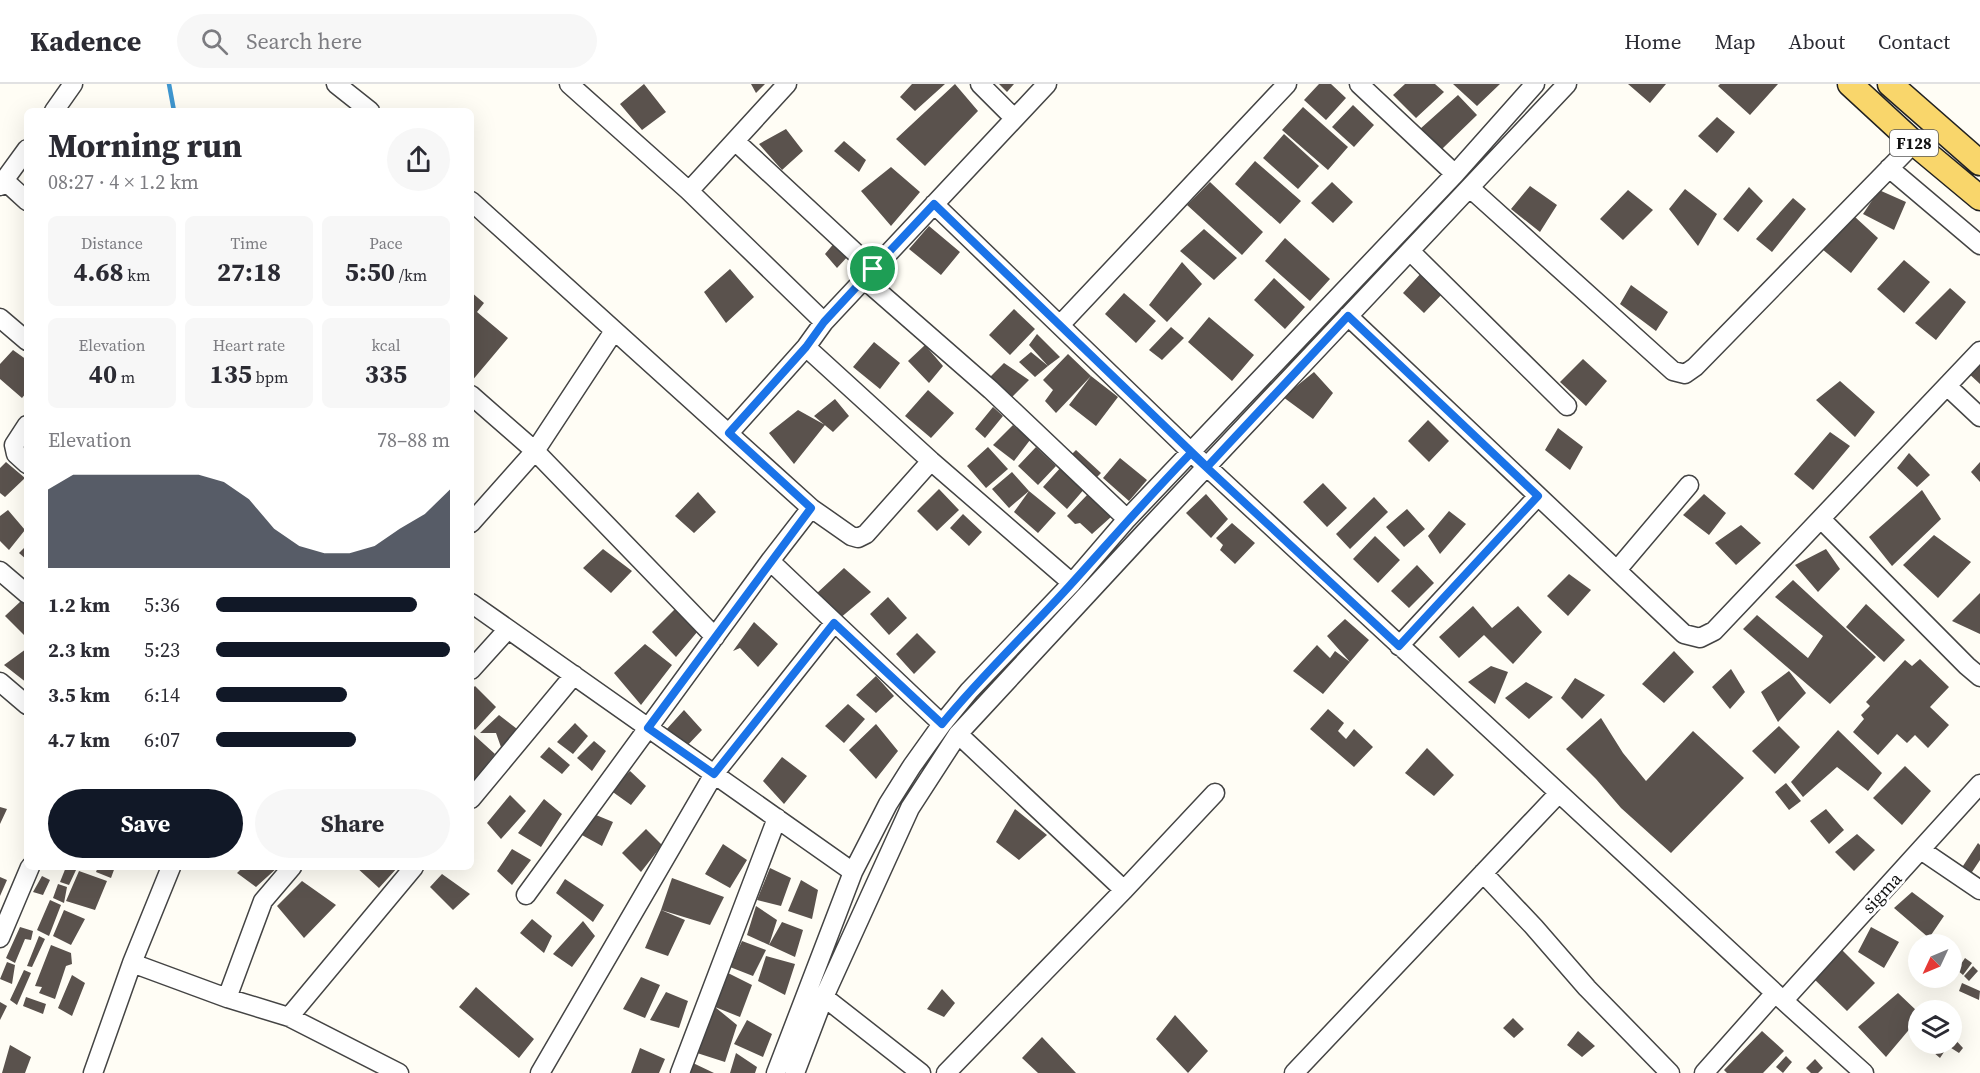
<!DOCTYPE html>
<html lang="en">
<head>
<meta charset="utf-8">
<style>
  :root { --surface:#fff; --page:#f7f7f7; --text:#2b2b33; --muted:#7c7c81; --line:#e1e1e2; --accent:#111827 }
  body { margin:0; font-family:"Source Serif 4",serif; background:var(--page); color:var(--text); height:100vh; display:flex; flex-direction:column; font-size:22px; white-space:nowrap }
  * { box-sizing:border-box; margin:0 }
  p { font-size:20px; color:var(--muted) }
  .icon { flex:none; width:33px; height:33px; fill:none; stroke:currentColor; stroke-width:2; stroke-linecap:round; stroke-linejoin:round }
  .map { position:relative; flex:1; overflow:hidden }
  .drawer { position:absolute; left:24px; top:24px; width:450px; height:762px; display:flex; flex-direction:column; background:var(--surface); border-radius:9px; box-shadow:0 6px 24px #0002 }
  .drawer>* { flex:none }
  .needle { width:39px; rotate:226deg }
  .fabs { position:absolute; left:1908px; top:850px; display:grid; gap:12px }
  .fabs a { display:grid; place-items:center; width:54px; height:54px; border-radius:50%; background:var(--surface); box-shadow:0 6px 24px #0002; font-size:30px }
  .pin { position:absolute; display:grid; place-items:center; width:51px; height:51px; color:#fff; margin:-26px; border:3px solid #fff; border-radius:50%; box-shadow:0 2px 6px #0007 }
  .round { display:grid; place-items:center; flex:none; width:63px; height:63px; border-radius:32px; background:var(--page) }
  .summary { display:flex; align-items:center; justify-content:space-between; height:102px; padding:0 24px }
  h1 { font-size:33px; font-weight:700; line-height:45px }
  .metrics { display:grid; grid-template-columns:repeat(3,1fr); gap:9px; height:102px; padding:6px 24px }
  .metrics div { display:grid; align-content:center; border-radius:9px; background:var(--page); text-align:center }
  .metrics b { font-size:26px; font-weight:700 }
  .metrics small { font-size:16px; font-weight:400 }
  .metrics p { font-size:16px }
  .chart { height:168px; padding:12px 24px }
  .chart p { display:flex; justify-content:space-between }
  .chart svg { width:100%; height:108px; margin-top:6px; fill:var(--accent); opacity:.7 }
  .button { display:flex; gap:12px; margin-top:auto; padding:12px 24px }
  .button a { flex:1; height:69px; border-radius:36px; background:var(--accent); color:#fff; font-size:24px; font-weight:700; line-height:69px; text-align:center }
  .button a+a { background:var(--page); color:var(--text) }
  ul { padding:0 24px; list-style:none; font-size:20px }
  li { display:grid; grid-template-columns:96px 72px 1fr; align-items:center; height:45px }
  li i { height:15px; border-radius:8px; background:var(--accent) }
  header { display:flex; align-items:center; gap:36px; box-sizing:border-box; height:84px; padding:0 30px; background:var(--surface); border-bottom:2px solid var(--line) }
  header strong { font-size:28px }
  nav { display:flex; gap:33px; margin-inline-start:auto; font-size:21px }
  .search { width:420px; height:54px; background:var(--page); display:flex; align-items:center; gap:15px; box-sizing:border-box; padding:0 21px; border-radius:33px; color:var(--muted); font-size:22px }
  .map>svg:first-child { display:block }
</style>
</head>
<body>
<header>
<strong>Kadence</strong>
<div class="search"><svg class="icon" aria-label="search" viewBox="0 0 24 24"><circle cx="10" cy="10" r="6"/><path d="M15 15l6 6"/></svg>Search here</div>
<nav><a>Home</a><a>Map</a><a>About</a><a>Contact</a></nav>
</header>
<div class="map">
<svg width="1980" height="989" viewBox="0 0 1980 989">
  <rect width="100%" height="100%" fill="#fffdf5"/>
  <g fill="none" stroke-linecap="round" stroke-linejoin="round">
    <!-- stream -->
    <path stroke="#3f96cf" stroke-width="4.5" d="M169,0L174,27"/>
  </g>
  <!-- building -->
  <path fill="#5a524d" d="M644,0L666,28L642,46L620,20Z
    M751,0H765L756,9Z
    M912,0H945L915,27L900,13Z
    M955,0L978,27L925,82L896,55Z
    M999,0H1014L1007,8Z
    M1319,0H1331L1346,14L1326,36L1304,16Z
    M1405,0H1435L1444,8L1416,34L1393,11Z
    M1453,0H1500L1477,22Z
    M1628,0H1666L1650,19Z
    M1720,0H1778L1750,31L1718,2Z
    M1458,11L1477,31L1442,65L1420,45Z
    M1353,21L1374,41L1354,63L1332,43Z
    M1303,23L1348,63L1328,86L1282,46Z
    M1717,33L1735,48L1717,69L1698,52Z
    M786,45L803,67L782,86L759,60Z
    M1284,50L1319,82L1298,105L1263,74Z
    M844,57L866,76L859,88L834,67Z
    M1255,77L1301,117L1280,140L1235,100Z
    M891,83L920,108L891,142L861,107Z
    M1210,98L1263,148L1242,171L1187,121Z
    M1332,98L1353,118L1333,139L1311,119Z
    M1530,102L1557,121L1540,148L1511,125Z
    M1749,103L1763,117L1738,148L1723,135Z
    M1685,105L1717,130L1698,162L1669,125Z
    M1628,106L1653,126L1623,156L1600,135Z
    M1879,106L1906,118L1894,146L1863,130Z
    M1793,114L1806,125L1772,168L1756,155Z
    M1855,133L1878,154L1851,189L1822,165Z
    M929,142L960,168L941,191L909,165Z
    M1204,145L1237,174L1214,196L1180,167Z
    M1285,154L1330,195L1310,217L1265,177Z
    M836,157L850,170L837,184L825,170Z
    M1904,176L1930,198L1904,229L1877,205Z
    M1182,178L1202,200L1167,238L1149,221Z
    M730,185L754,213L726,239L704,208Z
    M1423,187L1445,207L1424,229L1403,209Z
    M1274,194L1305,223L1285,245L1254,216Z
    M1631,201L1668,228L1656,247L1620,220Z
    M1950,204L1966,218L1936,256L1915,239Z
    M471,208L484,219L477,228L508,254L471,298Z
    M1124,209L1156,237L1136,259L1105,230Z
    M1014,225L1035,245L1010,271L989,251Z
    M1209,233L1254,271L1232,297L1188,258Z
    M1171,243L1184,254L1162,276L1149,266Z
    M1037,250L1060,273L1048,282L1029,261Z
    M874,258L900,279L880,305L853,283Z
    M925,261L943,282L929,299L908,277Z
    M13,266L27,276V308L22,314L0,295V280Z
    M1031,268L1048,282L1035,293L1019,278Z
    M1068,270L1091,292L1056,329L1045,317L1053,306L1043,296Z
    M1980,273V300L1966,287Z
    M1583,275L1607,297L1586,322L1560,298Z
    M1004,279L1029,296L1009,316L989,294Z
    M1314,288L1333,309L1313,335L1283,313Z
    M1091,292L1118,313L1096,342L1069,321Z
    M1840,297L1875,328L1855,353L1816,316Z
    M928,306L954,329L931,354L905,332Z
    M835,315L849,332L833,348L814,332Z
    M993,323L1003,332L985,354L975,345Z
    M798,326L825,341L794,380L769,349Z
    M1428,336L1449,357L1429,378L1408,357Z
    M1013,341L1030,356L1014,377L993,361Z
    M1558,344L1583,363L1570,386L1545,366Z
    M1830,348L1850,362L1813,406L1794,390Z
    M988,363L1008,385L986,404L967,382Z
    M1036,363L1056,382L1038,401L1018,382Z
    M1076,366L1101,389L1092,398L1068,374Z
    M1909,369L1930,391L1917,403L1897,384Z
    M1120,374L1147,396L1129,417L1103,394Z
    M6,378L25,394L5,413L0,409V384Z
    M1980,378V398L1971,388Z
    M1062,382L1086,403L1067,425L1043,403Z
    M1012,388L1029,407L1056,429L1038,449L1014,428L1029,407L1009,424L992,405Z
    M1323,399L1347,424L1327,443L1303,418Z
    M939,405L959,426L937,447L917,427Z
    M1922,406L1941,435L1892,482L1869,453Z
    M698,408L716,428L694,449L675,432Z
    M1088,410L1111,433L1092,450L1080,439L1075,440L1067,432Z
    M1206,410L1228,435L1211,454L1186,429Z
    M1704,410L1726,429L1709,451L1683,431Z
    M1374,413L1388,428L1350,465L1336,450Z
    M1407,425L1425,445L1404,463L1386,443Z
    M8,426L25,446L9,466L0,457V432Z
    M1449,427L1466,440L1440,470L1428,452Z
    M963,430L982,448L969,462L950,444Z
    M1232,439L1255,459L1235,480L1220,466L1223,461L1216,454Z
    M1741,441L1761,459L1736,481L1715,459Z
    M1934,451L1971,478L1938,514L1903,481Z
    M1375,452L1400,476L1378,499L1353,475Z
    M27,461V476L19,469Z
    M603,465L632,487L611,509L583,484Z
    M1826,465L1840,485L1818,508L1795,481Z
    M1417,481L1434,499L1409,524L1391,507Z
    M844,484L871,508L839,535L816,510Z
    M1569,490L1591,506L1568,532L1547,512Z
    M1793,496L1876,573L1830,620L1743,545L1757,531L1808,574L1823,552L1775,513Z
    M1980,509V550L1952,537Z
    M888,513L907,534L889,551L870,530Z
    M22,516L27,521V554L5,532Z
    M1866,520L1905,556L1884,578L1846,543Z
    M1473,522L1492,544L1518,522L1542,548L1513,580L1484,551L1459,574L1439,553Z
    M676,524L698,547L676,573L652,548Z
    M1345,535L1369,556L1350,578L1327,552Z
    M754,538L778,560L758,583L740,564L733,567Z
    M917,549L936,568L914,590L896,570Z
    M645,560L672,581L641,621L614,589Z
    M1317,561L1330,574L1335,567L1350,578L1323,610L1293,587Z
    M26,565L27,566V599L4,581Z
    M1674,567L1694,588L1664,619L1642,600Z
    M1920,575L1949,603L1930,623L1949,641L1928,664L1915,651L1907,659L1897,650L1878,671L1853,648L1864,635L1861,631L1870,622L1866,618L1905,576L1912,582Z
    M1491,582L1508,588L1495,620L1468,598Z
    M1731,585L1745,608L1730,625L1712,603Z
    M1789,587L1806,609L1778,638L1761,608Z
    M876,592L894,612L876,629L856,611Z
    M1575,594L1605,611L1582,635L1561,614Z
    M1526,598L1553,613L1529,635L1505,614Z
    M475,602L496,623L475,646L471,641V606Z
    M848,620L865,635L844,659L825,642Z
    M1328,625L1344,639L1338,647L1346,655L1354,645L1373,663L1354,683L1310,645Z
    M684,626L702,646L684,665L665,647Z
    M499,631L521,648L502,666L496,649H480Z
    M1601,634L1623,669L1646,697L1693,647L1744,694L1671,769L1621,724L1596,695L1566,665Z
    M575,639L588,652L573,670L557,658Z
    M876,640L898,667L876,695L849,666Z
    M1779,642L1800,663L1775,690L1752,667Z
    M1838,646L1882,689L1868,707L1837,683L1803,713L1791,698Z
    M474,651L495,670L471,700V655Z
    M594,657L606,667L592,687L577,674Z
    M549,663L570,681L562,690L540,673Z
    M1427,664L1454,691L1434,712L1405,689Z
    M782,673L807,692L784,720L763,697Z
    M1905,682L1931,707L1902,741L1873,714Z
    M630,687L646,702L631,721L610,706Z
    M1786,699L1801,717L1789,726L1775,708Z
    M510,711L526,727L501,755L487,739Z
    M544,715L562,730L541,763L518,749Z
    M0,723L7,725L0,740Z
    M1015,725L1047,751L1019,776L996,758Z
    M1826,725L1844,746L1829,760L1810,737Z
    M596,731L613,738L602,762L580,750Z
    M646,745L662,761L641,788L622,769Z
    M1857,750L1875,766L1854,787L1835,768Z
    M1978,759L1980,761V776L1970,791L1961,785Z
    M723,760L747,776L730,804L705,790Z
    M512,765L531,776L512,801L497,787Z
    M66,783L76,786L69,801L60,798Z
    M98,783H115L111,794L96,788Z
    M243,783H278L256,803L237,789Z
    M356,783H398L379,804Z
    M770,784L791,794L781,822L757,816Z
    M79,787L107,797L95,826L66,817Z
    M442,790L470,810L453,826L430,803Z
    M42,792L50,796L43,811L33,808Z
    M0,793L7,796L0,812Z
    M672,794L724,813L710,841L661,826Z
    M565,795L604,821L593,838L556,809Z
    M801,796L818,806L812,835L788,827Z
    M302,797L336,821L304,854L277,822Z
    M58,800L67,803L64,819L53,814Z
    M1912,808L1944,832L1929,854L1894,824Z
    M50,816L61,821L49,852L37,846Z
    M756,822L777,836L769,861L747,851Z
    M64,826L85,835L71,861L53,852Z
    M661,826L685,836L668,872L645,864Z
    M532,835L552,852L544,869L520,849Z
    M583,837L595,852L572,883L553,870Z
    M782,838L803,846L795,873L769,861Z
    M20,843L33,847L31,856L25,855L15,879L6,874Z
    M1871,843L1899,858L1884,884L1858,868Z
    M39,852L45,855L32,883L27,882Z
    M742,857L766,866L753,892L730,883Z
    M51,861L71,869L72,880L66,882L55,915L39,909L42,903L35,902Z
    M1840,864L1875,899L1847,927L1812,893Z
    M766,872L795,880L785,911L758,897Z
    M1965,874L1972,879L1963,891L1957,886Z
    M7,878L15,881L12,900L0,895Z
    M1973,882L1978,887L1969,897L1964,892Z
    M24,886L31,889L17,921L10,916Z
    M728,889L752,901L740,933L715,923L737,941L725,978L697,969L715,923L711,922Z
    M72,891L85,899L72,932L58,924Z
    M641,893L660,901L645,934L623,925Z
    M1962,899L1980,907L1979,916L1959,907Z
    M476,903L534,955L519,974L459,923Z
    M942,905L955,919L944,933L927,925Z
    M666,908L688,917L679,944L650,936Z
    M1898,909L1918,928V935L1886,973L1858,943Z
    M26,913L46,920L43,930L23,922Z
    M0,918L7,922L0,936Z
    M1175,931L1208,967L1188,989L1156,955Z
    M1513,934L1524,945L1514,954L1503,944Z
    M747,936L772,950L763,973L734,960Z
    M1578,947L1595,962L1582,973L1567,961Z
    M1762,947L1784,967L1763,989H1727L1724,986Z
    M1952,952L1963,964L1959,969L1948,962L1940,974L1933,968L1939,960H1952Z
    M1042,953L1076,989H1038L1022,974Z
    M10,961L31,973L25,989H2Z
    M640,964L665,975L659,989H631Z
    M736,969L757,983L755,989H730Z
    M1786,972L1792,978L1783,989L1776,983Z
    M1815,975L1823,984L1818,989H1811L1806,984Z
    M693,979L714,989H689Z"/>
  <g fill="none" stroke-linecap="round" stroke-linejoin="round">
    <!-- minor casing -->
    <g stroke="#444" stroke-width="21">
      <path id="minor" d="M336,0L370,27
        M569,0L689,107L824,238
        M980,0L1014,34
        M1359,0L1455,90
        M54,27L73,0
        M735,57L873,185
        M1889,84L1980,161
        M5,97L27,117
        M0,102L27,65
        M1470,104L1673,287L1685,290L1695,283L1914,59
        M689,107L787,0
        M471,117L811,424L770,477L942,640
        M934,120L1191,368L1775,909L1864,989
        M1410,167L1567,322
        M864,195L991,306L1127,435
        M1348,232L1684,550L1700,554L1714,547L1980,267
        M0,234L27,257
        M1060,241L1287,0
        M806,263L931,377L1072,499
        M1947,302L1980,333
        M471,311L535,367L715,553
        M27,341L14,361L16,370L27,380
        M729,349L806,263L824,238L1047,0
        M811,424L851,452L858,454L866,450L931,377
        M1821,435L1967,582L1980,593
        M471,439L535,367L614,247
        M1617,486L1689,401
        M0,487L27,510
        M471,519L853,788
        M1399,562L1538,412
        M471,586L508,545
        M0,598L27,621
        M958,650L1124,806
        M471,715L574,591
        M1921,766L1980,806
        M1483,789L1534,843L1587,904L1670,989
        M526,811L770,477
        M0,854L30,783
        M132,879L227,914L289,933L399,989
        M824,913L921,989
        M227,914L263,817L292,783
        M1784,916L1980,700
        M289,933L414,783
        M93,989L132,879L171,783
        M540,989L714,690L834,539
        M680,989L777,734
        M776,989L853,788L888,720L912,682L942,640L969,607L1072,499L1127,435L1455,90L1535,0
        M795,989L824,913L910,724L958,650L1145,448L1567,0
        M946,989L1124,806L1215,709
        M1294,989L1559,709
        M1704,989L1775,909"/>
    </g>
    <!-- major casing -->
    <g stroke="#222" stroke-width="27">
      <path id="major" d="M1850,0L1914,59L1980,114
        M1890,0L1980,79"/>
    </g>
    <!-- minor -->
    <use href="#minor" stroke="#fff" stroke-width="18"/>
    <!-- major -->
    <use href="#major" stroke="#f9d66b" stroke-width="24"/>
  </g>
  <g fill="none" stroke-linecap="round" stroke-linejoin="round">
    <!-- route casing -->
    <g stroke="#fff" stroke-width="12">
      <path id="route" d="M873,185L824,238L806,263L729,349L811,424L648,644L714,690L834,539L942,640C983,590 1030,546 1073,498C1112,455 1150,411 1191,369C1260,433 1330,498 1399,562L1538,412L1348,232L1207,383L934,120L873,185"/>
    </g>
    <!-- route -->
    <use href="#route" stroke="#1a73e8" stroke-width="8"/>
  </g>
  <g text-anchor="middle" stroke-width="6" stroke-linejoin="round" paint-order="stroke">
    <!-- shield labels -->
    <rect fill="#fff" stroke="#585858" stroke-width="1.5" x="1890" y="46" width="48" height="26" rx="4.5"/>
    <g font-size="16" font-weight="bold" fill="#111">
      <text x="1914" y="65">F128</text>
    </g>
    <!-- street labels -->
    <g font-size="18" fill="#111" stroke="#fff">
      <text transform="translate(1882 809) rotate(-47)" y="6">sigma</text>
    </g>
  </g>
</svg>
<div class="fabs">
<a><svg class="needle" viewBox="-14 -14 28 28"><path d="M0-13l5 13h-10z" fill="#e53935"/><path d="M0 13l5-13h-10z" fill="#7c7c81"/></svg></a>
<a><svg class="icon" aria-label="layers" viewBox="0 0 24 24"><path d="M12 4l9 5-9 5-9-5zM3 14l9 5 9-5"/></svg></a>
</div>
<div class="pin" style="left:873px;top:185px;background:#1e9e55"><svg class="icon" aria-label="arrive" viewBox="0 0 24 24"><path d="M6 21V4h12l-3 4 3 4H6"/></svg></div>
<section class="drawer">
<div class="summary"><div><h1>Morning run</h1><p>08:27 · 4 × 1.2 km</p></div><a class="round"><svg class="icon" aria-label="share" viewBox="0 0 24 24"><path d="M12 15V3M7 8l5-5 5 5M5 13v7h14v-7"/></svg></a></div>
<div class="metrics">
<div><p>Distance</p><b>4.68<small> km</small></b></div>
<div><p>Time</p><b>27:18</b></div>
<div><p>Pace</p><b>5:50<small> /km</small></b></div>
</div>
<div class="metrics">
<div><p>Elevation</p><b>40<small> m</small></b></div>
<div><p>Heart rate</p><b>135<small> bpm</small></b></div>
<div><p>kcal</p><b>335</b></div>
</div>
<div class="chart"><p><span>Elevation</span>78–88 m</p>
<svg viewBox="0 0 160 44" preserveAspectRatio="none"><path d="M0 44V12L10 6L20 6L30 6L40 6L50 6L60 6L70 9L80 16L90 28L100 35L110 38L120 38L130 35L140 28L150 22L160 12V44z"/></svg>
</div>
<ul>
<li><b>1.2 km</b>5:36<i style="width:86%"></i></li>
<li><b>2.3 km</b>5:23<i style="width:100%"></i></li>
<li><b>3.5 km</b>6:14<i style="width:56%"></i></li>
<li><b>4.7 km</b>6:07<i style="width:60%"></i></li>
</ul>
<div class="button"><a>Save</a><a>Share</a></div>
</section>
</div>
</body>
</html>
